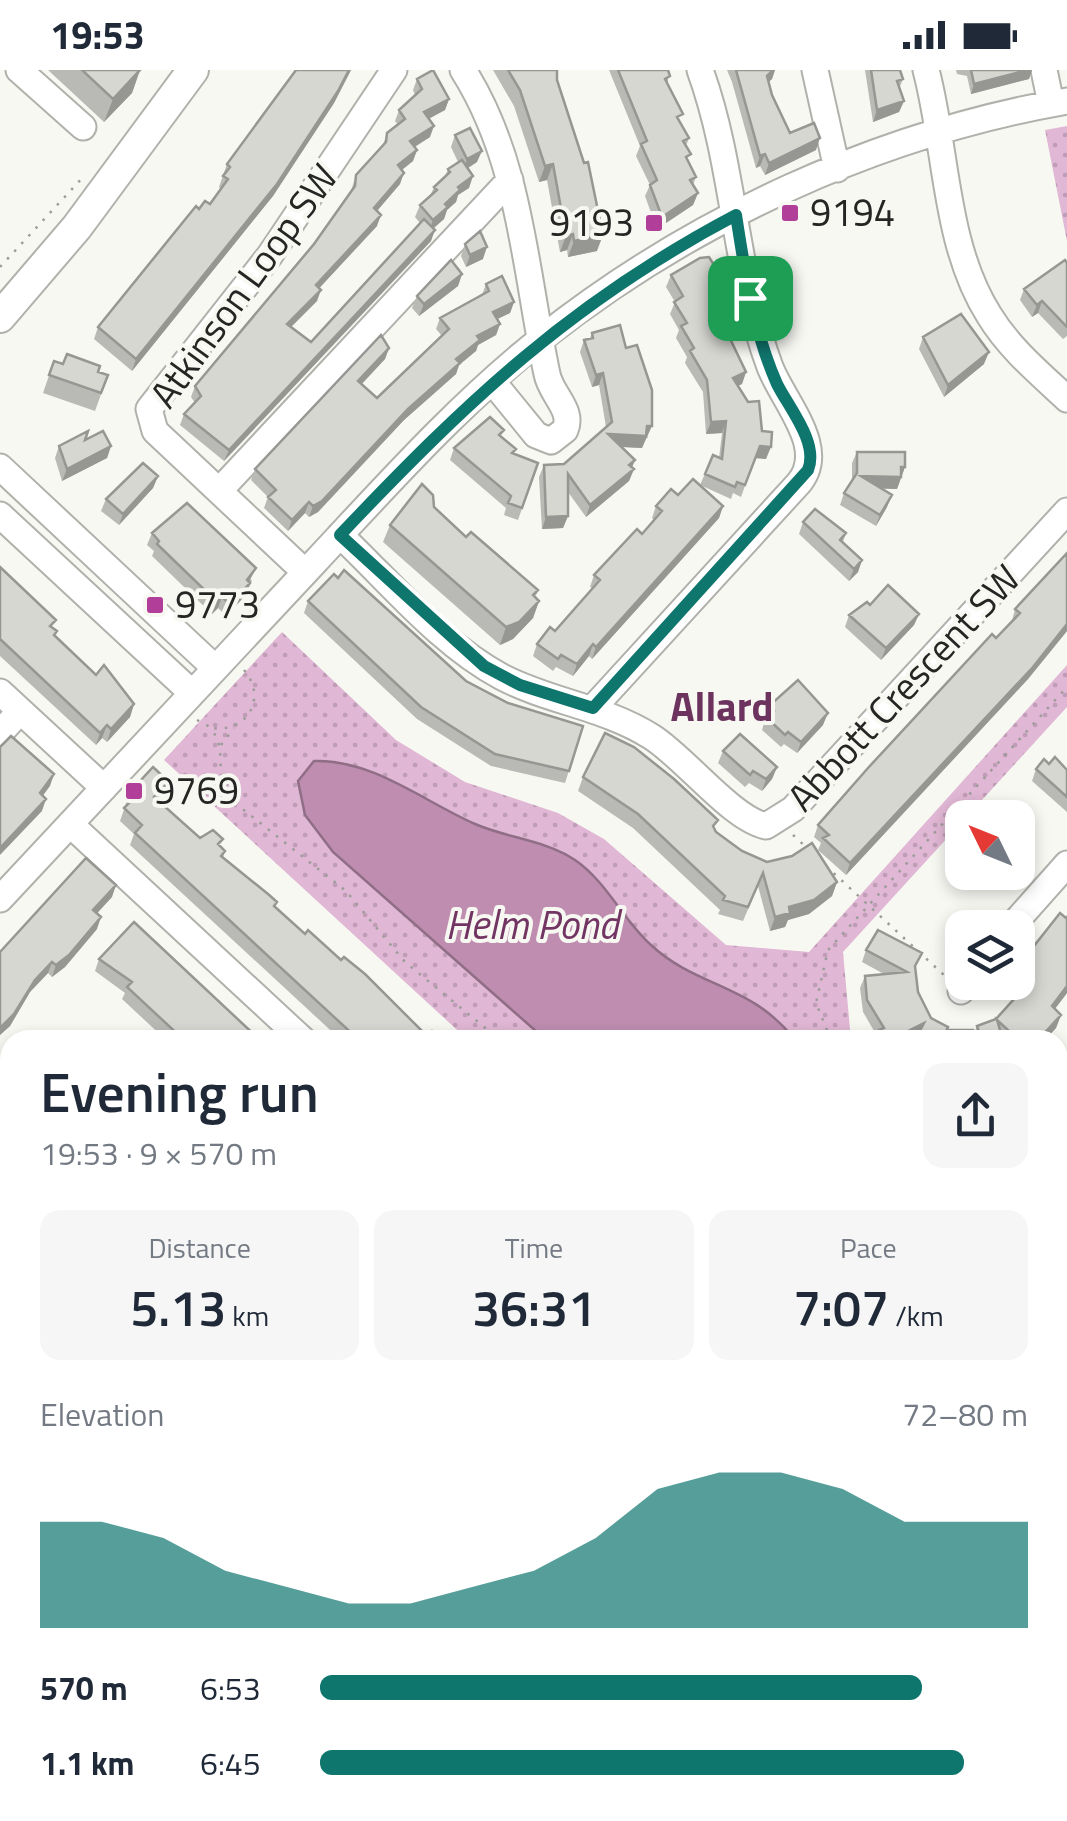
<!DOCTYPE html>
<html lang="en">
<head>
<meta charset="utf-8">
<style>
  :root { --surface:#fff; --page:#f6f6f7; --text:#1f2937; --muted:#747a83; --accent:#0f766e }
  body { margin:0; font-family:"Titillium Web",sans-serif; background:var(--page); color:var(--text); height:100vh; display:flex; flex-direction:column; font-size:38px; white-space:nowrap }
  * { box-sizing:border-box; margin:0 }
  p { font-size:32px; color:var(--muted) }
  .icon { flex:none; width:55px; height:55px; fill:none; stroke:currentColor; stroke-width:2; stroke-linecap:round; stroke-linejoin:round }
  .map { position:relative; flex:1; overflow:hidden }
  .drawer { position:absolute; left:0px; top:960px; width:1068px; height:792px; display:flex; flex-direction:column; background:var(--surface); border-radius:30px 30px 0 0; box-shadow:0 5px 15px #0003 }
  .drawer>* { flex:none }
  .needle { width:65px; rotate:313deg }
  .buttons { position:absolute; left:945px; top:730px; display:grid; gap:20px }
  .buttons a { display:grid; place-items:center; width:90px; height:90px; border-radius:20px; background:var(--surface); box-shadow:0 5px 15px #0003; font-size:50px }
  .pin { position:absolute; display:grid; place-items:center; width:85px; height:85px; color:#fff; margin:-42px; border-radius:20px; box-shadow:0 5px 15px #0006 }
  .round { display:grid; place-items:center; flex:none; width:105px; height:105px; border-radius:20px; background:var(--page) }
  .head { display:flex; align-items:center; justify-content:space-between; height:170px; padding:0 40px }
  h1 { font-size:55px; font-weight:600; line-height:75px }
  .stats { display:grid; grid-template-columns:repeat(3,1fr); gap:15px; height:170px; padding:10px 40px }
  .stats div { display:grid; align-content:center; border-radius:20px; background:var(--page); text-align:center }
  .stats b { font-size:50px; font-weight:600 }
  .stats small { font-size:28px; font-weight:400 }
  .stats p { font-size:28px }
  .chart { height:280px; padding:20px 40px }
  .chart p { display:flex; justify-content:space-between }
  .chart svg { width:100%; height:180px; margin-top:10px; fill:var(--accent); opacity:.7 }
  ul { padding:0 40px; list-style:none; font-size:32px }
  li { display:grid; grid-template-columns:160px 120px 1fr; align-items:center; height:75px }
  li i { height:25px; border-radius:12px; background:var(--accent) }
  .status { display:flex; justify-content:space-between; align-items:center; height:70px; padding:0 50px; background:var(--surface); direction:ltr }
  .status svg { height:28px; fill:currentColor }
  .map>svg:first-child { display:block }
</style>
</head>
<body>
<div class="status"><b>19:53</b><svg viewBox="0 0 49 12"><path d="M0 12V9h3v3zM5 12V6h3v6zM10 12V3h3v9zM15 12V0h3v12zM26 1h20v11H26zM47 4h2v5h-2z"/></svg></div>
<div class="map">
<svg width="1067" height="1751" viewBox="0 0 1067 1751">
  <defs>
    <pattern id="park-dots" width="8" height="8" patternUnits="userSpaceOnUse" patternTransform="scale(2.5)"><rect width="8" height="8" fill="#e0b7d4"/><path d="M2 2h.1M6 6h.1" fill="none" stroke="#c09db6" stroke-width="1.8" stroke-linecap="round"/></pattern>
  </defs>
  <rect width="100%" height="100%" fill="#f8f8f3"/>
  <!-- built -->
  <path fill="#ebebdf" d="M1067,1496V1719L1058,1710V1506Z"/>
  <!-- park -->
  <path fill="url(#park-dots)" d="M1067,56V171L1045,60Z
    M282,562L396,670L465,712L558,743L604,769L726,875L809,882L1067,595V637L843,882L851,970H468L164,690Z
    M0,1362L10,1364V1742H455L464,1751H0Z"/>
  <!-- water -->
  <path fill="#be8db0" stroke="#906e86" stroke-width="2.5" d="M314,691C372,689 423,731 475,754C507,768 545,770 575,790C607,812 623,850 651,875C697,918 752,914 795,970H546L333,782L305,745L298,711Z"/>
  <g fill="none" stroke-linecap="round" stroke-linejoin="round">
    <!-- minor casing -->
    <g stroke="#b1b1ac" stroke-width="29">
      <path id="minor" d="M19,0L83,57
        M463,0C521,91 525,201 547,304C551,325 574,340 565,360L551,371L536,365L492,311
        M815,0L837,99
        M926,0C947,79 944,174 989,245C1009,278 1039,303 1067,329
        M1044,0L1051,34
        M0,397L215,598
        M219,421L510,110
        M0,445L192,623
        M340,465C390,512 440,574 502,607C550,632 605,637 652,667C685,688 732,749 766,756L793,739L1067,441
        M305,502L155,361L149,339L270,185L394,0
        M0,622L104,718
        M593,638L798,414C829,379 784,333 770,297C734,201 735,96 700,0
        M0,663L20,641
        M70,754L303,970
        M0,829C105,717 209,604 315,492C387,415 458,335 541,269C691,150 878,64 1067,31
        M1010,858L1067,794
        M961,921L966,912
        M0,1192L10,1173
        M0,1253L10,1255
        M1058,1438L1067,1428
        M1058,1474L1067,1464
        M1058,1529L1067,1518
        M1058,1549L1067,1558
        M609,1742L618,1751
        M937,1742L946,1751
        M776,1751L784,1742"/>
    </g>
    <!-- major casing -->
    <g stroke="#b1b1ac" stroke-width="34">
      <path id="major" d="M0,247L77,157L193,0"/>
    </g>
    <!-- path -->
    <path stroke="#9c9c99" stroke-width="2.5" stroke-dasharray="2.5 8" stroke-linecap="butt" d="M0,197L84,106
      M244,600C268,628 247,663 212,658L220,677L221,704L240,737L346,821L405,892L500,970
      M197,650L212,658
      M221,675L234,658
      M793,765L806,777
      M826,796L945,906
      M831,970L816,933L828,880L1067,617
      M0,1527L10,1520
      M0,1555L10,1527
      M0,1689L10,1697
      M151,1742L159,1751
      M417,1742L425,1751
      M86,1751L97,1742
      M335,1751L344,1742"/>
    <!-- minor -->
    <use href="#minor" stroke="#fff" stroke-width="25"/>
    <!-- major -->
    <use href="#major" stroke="#fff" stroke-width="30"/>
  </g>
  <!-- wall -->
  <path fill="#b9b9b5" d="M48,0H140L132,23L104,52Z
    M296,0H351L334,33L273,126L132,301L94,269L98,257L199,139L210,134L221,119L219,117L227,94Z
    M493,0H557V10L597,181L568,187L567,180L560,182L547,110L539,112L514,36Z
    M609,0H668V14L680,52L689,68L686,76L688,91L696,107L693,115L698,123L693,135L657,159L645,126L650,115L636,86L640,76Z
    M727,0H775L772,9L768,12L772,25L790,63L816,80L765,105L760,96L756,98L732,12Z
    M865,0H900L903,9L899,19L904,31L899,42L873,52Z
    M956,0H1032L1029,9L971,24L967,6L957,4Z
    M417,9L449,29L445,40L429,49L430,67L415,77L417,80L413,91L402,100L400,114L377,141V156L319,218L317,231L291,257L311,272L420,153L415,147L420,135L430,126L434,117L445,107L448,99L458,92L451,77L455,65L477,92L468,98L469,118L458,125L456,132L447,140L444,149L434,158L431,171L224,391L180,355L184,344L195,333L191,327L195,316L314,174L351,121L356,105L383,75L387,63L398,55L395,51L399,40L415,25L413,20Z
    M465,174L483,189L466,197L461,186Z
    M1067,193V266L1063,269L1038,243L1032,247L1020,230L1024,219Z
    M462,204L458,216L419,246L412,238L417,226Z
    M671,205L713,210L723,227L720,235L728,248L724,257L746,302L742,314L738,316L766,389L755,388L741,427L733,423L731,429L700,415L713,385L719,388L722,363L706,364L703,322L685,293L687,287L676,268L679,260L670,244L675,232L666,217Z
    M486,214L514,232L510,243L497,249L500,254L496,265L478,275L476,281L459,295L456,304L404,350L318,442L309,447L305,443L288,461L264,438L268,427L251,410L255,399L389,278L385,289L362,314L377,328L442,266L436,259L440,248L482,225Z
    M592,263L648,368H645L642,378L622,377L635,390L632,398L634,399L629,411L586,447L568,422V446L563,458L542,459L539,407L544,395L564,394L606,357L599,315L592,317L580,282L584,270L590,268Z
    M923,267L984,294L944,327L919,279Z
    M54,291L108,305L95,341L43,323Z
    M501,367L514,384L538,393L518,450L504,445L506,438L450,390L454,378Z
    M85,370L111,376L107,388L62,411L55,388L59,376Z
    M857,382L905,397L897,419L881,418L887,437L876,456L840,435L844,423L852,410V393Z
    M158,406L153,418L119,455L101,441L106,429Z
    M678,425L723,436L719,448L592,589L589,586L573,606L556,597L553,601L533,586L537,574L555,561L592,518L590,517L594,505L642,464L654,450L652,448L656,436Z
    M434,437L466,467L538,520L535,528L539,531L533,548L513,569L500,575L383,472L390,455Z
    M803,452L846,463L843,472L862,490L858,502L849,511L799,464Z
    M152,463L252,510L246,525L226,546L218,538L212,544L152,486L154,481L147,475Z
    M1067,483V561L1028,609L846,805L818,780L821,773L814,767L818,755L1012,551L1015,539Z
    M0,497L53,558L55,566L96,605L134,634L130,647L107,672L102,668L96,675L0,586Z
    M308,531L508,633L583,656L565,713L491,696L417,649L304,543Z
    M870,535L919,544L914,555L881,590L845,557L849,545Z
    M769,636L823,655L797,683L784,674L781,677L762,660Z
    M723,681L777,697L772,709L762,721L749,713L745,717L718,693Z
    M1036,699L1067,700V742L1032,711Z
    M583,707L715,760L742,781L767,792L837,812L832,826L809,844L788,850L785,857L770,861L758,816L743,851L718,844L720,840L633,758L578,721Z
    M130,722L164,724L158,731L200,768L220,777L225,781L223,788L277,832L275,837L305,864L341,890L427,966L443,970H341L130,775L134,764L120,751Z
    M112,827L97,843V859L65,897L52,907L48,903L30,922L10,956L0,965V882Z
    M866,880L915,899L918,922L931,948L948,957L943,970H915L917,965L908,970H876L877,966L863,942L860,918L865,906L884,904L862,892Z
    M99,889L260,970H166L122,929L125,923L95,901Z
    M1019,895L1067,923L1055,939L1061,945L1056,958L1045,970H946L949,960L973,966L977,956L996,949L1020,921L1015,916L1018,912Z
    M0,1275L10,1276V1339L0,1338Z
    M1058,1607L1067,1616V1704L1058,1696Z"/>
  <!-- shaded-wall -->
  <path fill="#969693" d="M140,0L132,23L104,52L113,29Z
    M349,0H351L334,33L273,126L132,301L136,289Z
    M773,0H775L772,9L763,17L767,6Z
    M1028,0H1032L1029,9L971,24L974,14Z
    M449,29L445,40L420,53L424,42Z
    M904,31L899,42L873,52L877,40Z
    M434,56L430,67L406,82L410,71Z
    M820,68L816,80L765,105L769,93Z
    M417,80L413,91L394,106L398,95Z
    M482,81L477,92L463,101L467,89Z
    M765,84L760,96L756,98L760,86Z
    M553,94L547,110L539,112L545,96Z
    M404,103L400,114L370,149L374,138Z
    M473,106L469,118L458,125L456,132L447,140L444,149L429,162L433,150L458,117Z
    M698,123L693,135L657,159L662,147Z
    M381,145L377,156L312,226L316,215Z
    M435,160L431,171L224,391L229,380Z
    M573,164L567,180L560,182L566,166Z
    M603,165L597,181L568,187L574,171Z
    M487,177L483,189L466,197L470,185Z
    M462,204L458,216L419,246L424,234Z
    M321,220L317,231L283,265L287,254Z
    M1042,231L1038,243L1032,247L1037,235Z
    M514,232L510,243L489,253L493,242Z
    M500,254L496,265L478,275L476,281L459,295L456,304L404,350L318,442L309,447L313,436L477,266Z
    M389,278L385,289L354,322L358,311Z
    M989,282L984,294L944,327L948,315Z
    M746,302L742,314L729,320L733,308Z
    M603,303L599,315L592,317L596,305Z
    M726,351L722,363L706,364L711,352Z
    M647,356H652L642,378L604,376L608,364Z
    M111,376L107,388L62,411L67,399Z
    M760,376L771,377L766,389L755,388Z
    M635,390L630,401L634,399L629,411L586,447L590,435Z
    M901,397H905L897,419L857,418L861,406Z
    M158,406L153,418L119,455L123,444Z
    M892,425L887,437L876,456L880,445Z
    M309,432L305,443L288,461L292,450Z
    M723,436L719,448L592,589L596,577Z
    M568,446L563,458L542,459L546,447Z
    M862,490L858,502L849,511L854,499Z
    M256,498L247,516L250,513L246,525L226,546L230,534Z
    M222,527L218,538L212,544L217,532Z
    M539,531L533,548L513,569L500,575L506,557Z
    M919,544L914,555L881,590L886,578Z
    M1067,554V561L1028,609L846,805L850,793Z
    M593,574L589,586L573,606L577,594Z
    M134,634L130,647L107,672L111,659Z
    M828,643L823,655L797,683L801,672Z
    M107,655L102,668L96,675L100,663Z
    M777,697L772,709L762,721L766,709Z
    M54,704L50,716L36,735L40,723Z
    M169,712L164,724L150,740L154,727Z
    M46,729L42,741L0,785V778Z
    M837,812L832,826L809,844L788,850L785,857L770,861L775,847L789,837Z
    M116,815L112,827L89,852L93,840Z
    M101,847L97,859L65,897L52,907L56,895Z
    M52,892L48,903L30,922L10,956L0,965V958L35,910Z
    M1067,916V923L1047,949L1052,936Z
    M1061,945L1056,958L1045,970H1038Z
    M924,953L919,964L908,970H890Z
    M10,1103V1110L0,1123V1116Z"/>
  <!-- building -->
  <path fill="#d7d7d2" stroke="#969693" stroke-width="2.5" d="M82,0H140L113,29Z
    M296,0H349L338,21L277,114L136,289L98,257L196,136L199,139L205,131L210,134L228,109L223,106L230,97L227,94Z
    M433,0L449,29L424,42L434,56L410,71L417,80L398,95L404,103L374,138L381,145L316,215L321,220L287,254L311,272L424,149L435,160L229,380L184,344L201,326L195,316L314,174L355,116L356,105L386,72L387,63L405,49L399,40L422,19L417,9Z
    M508,0H557V10L584,93L588,92L603,165L574,171L573,164L566,166L553,94L545,96L520,20Z
    M618,0H668L670,6L665,9L683,44L677,47L689,68L683,71L691,84L686,87L696,107L690,110L698,123L662,147L650,115L657,110L641,74L647,71Z
    M736,0H773L767,6L772,25L790,63L814,53L820,68L769,93L765,84L760,86Z
    M871,0H900L903,9L897,11L904,31L877,40Z
    M971,0H1028L974,14Z
    M470,58L482,81L467,89L455,65Z
    M462,90L473,106L458,117L460,120L445,134L448,137L433,150L420,135L437,120L434,117L450,102L448,99Z
    M480,161L487,177L470,185L465,174Z
    M709,187L717,200L710,205L723,227L717,230L728,248L722,252L746,302L733,308L748,332L759,331L762,361L772,362L771,377L760,376L745,415L737,412L735,417L705,404L713,385L722,389L726,351L711,352L707,310L690,281L694,278L681,256L687,253L674,232L683,226L671,205L700,188Z
    M451,190L462,204L424,234L417,226Z
    M1065,190L1067,193V257L1042,231L1037,235L1024,219Z
    M502,206L514,232L493,242L500,254L477,266L480,270L456,289L460,293L408,339L322,431L313,436L309,432L292,450L268,427L276,420L255,399L381,265L389,278L358,311L377,328L449,259L440,248L489,221L486,214Z
    M961,244L989,282L948,315L923,267Z
    M620,255L626,278L637,275L652,320V356H647L646,366L608,364L635,390L629,395L634,399L590,435L568,404V446L546,447L544,395L564,394L612,352L603,303L596,305L584,270L593,268L592,263Z
    M67,284L100,296L98,302L108,305L101,323L49,305L54,291L63,294Z
    M490,347L504,360L499,365L516,379L512,383L538,393L522,438L508,433L511,426L454,378Z
    M88,361L85,370L103,361L111,376L67,399L59,376Z
    M857,382H905V397H901V407L861,406L892,425L880,445L844,423L857,403Z
    M143,393L158,406L123,444L106,429Z
    M693,409L723,436L596,577L593,574L577,594L561,585L558,589L537,574L550,557L555,561L577,536L600,510L594,505L637,459L642,464L662,441L656,436L671,419L678,425Z
    M422,414L433,425L434,437L466,467L471,462L538,520L533,525L539,531L519,552L506,557L390,455Z
    M187,433L256,498L247,510L250,513L230,534L222,527L217,532L157,474L159,471L152,463Z
    M815,439L846,463L840,470L862,490L854,499L803,452Z
    M1067,483V554L1033,597L850,793L823,768L829,765L818,755L868,698L992,564L996,568L1020,543L1015,539Z
    M0,497L56,550L50,556L57,561L54,565L96,605L104,595L134,634L111,659L107,655L100,663L0,569Z
    M344,500L466,611L508,633L583,656L569,701L495,684L421,637L308,531L334,504L338,508Z
    M888,515L919,544L886,578L849,545L867,532L870,535Z
    M798,610L828,643L801,672L788,662L785,665L767,648L774,641L769,636Z
    M605,663L634,677L674,709L718,750L713,756L716,762L742,781L767,792L792,786L812,773L837,812L814,830L789,837L790,843L775,847L763,803L748,837L723,830L725,826L638,744L583,707Z
    M740,664L777,697L766,709L753,701L750,705L723,681Z
    M11,666L54,704L40,723L46,729L0,778V677Z
    M1055,687L1067,700V727L1036,699L1044,689L1049,694Z
    M153,697L169,712L154,727L200,768L213,760L223,769L218,774L225,781L221,786L268,824L277,832L274,836L305,864L308,860L341,890L344,887L365,904L427,966L432,961L443,970H359L135,763L142,755L124,738L131,731L130,722Z
    M86,788L116,815L93,840L101,847L69,885L56,895L52,892L35,910L14,944L0,958V882Z
    M1060,843L1066,848L1067,847V916L1052,936L1061,945L1038,970H1019L997,950L1003,970H982L977,956L996,949L1023,919L1027,910L1019,903L1023,899L1019,895Z
    M134,852L260,970H184L127,917L132,912L99,889Z
    M878,860L922,883L915,896L918,922L931,948L948,957L942,970H915L924,953L890,970H884L879,960L884,958L867,930L865,906L907,902L866,880Z
    M949,960H973V970H949Z
    M0,1060L10,1069V1103L0,1116Z
    M0,1275L10,1276V1327L0,1325Z
    M1058,1607L1067,1616V1673L1058,1665Z"/>
  <g fill="none" stroke-linecap="round" stroke-linejoin="round">
    <!-- route casing -->
    <g stroke="#fff" stroke-width="20">
      <path id="route" d="M736,145C745,202 753,260 777,314C789,338 819,373 808,400L593,638L520,615L484,596L340,465C466,332 571,232 736,145Z"/>
    </g>
    <!-- route -->
    <use href="#route" stroke="#0f766e" stroke-width="12"/>
  </g>
  <!-- markers -->
  <g fill="#b13e98" stroke="#f8f8f3" stroke-width="4">
    <rect x="780" y="133" width="20" height="20" rx="5"/>
    <rect x="644" y="143" width="20" height="20" rx="5"/>
    <rect x="145" y="525" width="20" height="20" rx="5"/>
    <rect x="124" y="711" width="20" height="20" rx="5"/>
  </g>
  <g text-anchor="middle" stroke-width="8" stroke-linejoin="round" paint-order="stroke">
    <!-- poi labels -->
    <g font-size="38" fill="#252523" stroke="#f8f8f3" text-anchor="start">
      <text x="810" y="156">9194</text>
      <text x="634" y="166" text-anchor="end">9193</text>
      <text x="175" y="548">9773</text>
      <text x="154" y="734">9769</text>
    </g>
    <!-- street labels -->
    <g font-size="38" fill="#252523" stroke="#f8f8f3">
      <text transform="translate(244 216) rotate(-54)" y="13">Atkinson Loop SW</text>
      <text transform="translate(904 618) rotate(-47)" y="13">Abbott Crescent SW</text>
    </g>
    <!-- neighbourhood labels -->
    <g font-size="40" font-weight="bold" fill="#6d335f" stroke="#f8f8f3">
      <text x="722" y="651">Allard</text>
    </g>
    <!-- water labels -->
    <g font-size="40" font-style="italic" fill="#723563" stroke="#f8f8f3">
      <text x="532" y="869">Helm Pond</text>
    </g>
  </g>
</svg>
<div class="buttons">
<a><svg class="needle" viewBox="-14 -14 28 28"><path d="M0-13l5 13h-10z" fill="#e53935"/><path d="M0 13l5-13h-10z" fill="#747a83"/></svg></a>
<a><svg class="icon" aria-label="layers" viewBox="0 0 24 24"><path d="M12 4l9 5-9 5-9-5zM3 14l9 5 9-5"/></svg></a>
</div>
<div class="pin" style="left:750px;top:228px;background:#1e9e55"><svg class="icon" aria-label="arrive" viewBox="0 0 24 24"><path d="M6 21V4h12l-3 4 3 4H6"/></svg></div>
<section class="drawer">
<div class="head"><div><h1>Evening run</h1><p>19:53 · 9 × 570 m</p></div><a class="round"><svg class="icon" aria-label="share" viewBox="0 0 24 24"><path d="M12 15V3M7 8l5-5 5 5M5 13v7h14v-7"/></svg></a></div>
<div class="stats">
<div><p>Distance</p><b>5.13<small> km</small></b></div>
<div><p>Time</p><b>36:31</b></div>
<div><p>Pace</p><b>7:07<small> /km</small></b></div>
</div>
<div class="chart"><p><span>Elevation</span>72–80 m</p>
<svg viewBox="0 0 160 44" preserveAspectRatio="none"><path d="M0 44V18L10 18L20 22L30 30L40 34L50 38L60 38L70 34L80 30L90 22L100 10L110 6L120 6L130 10L140 18L150 18L160 18V44z"/></svg>
</div>
<ul>
<li><b>570 m</b>6:53<i style="width:85%"></i></li>
<li><b>1.1 km</b>6:45<i style="width:91%"></i></li>
</ul>
</section>
</div>
</body>
</html>
